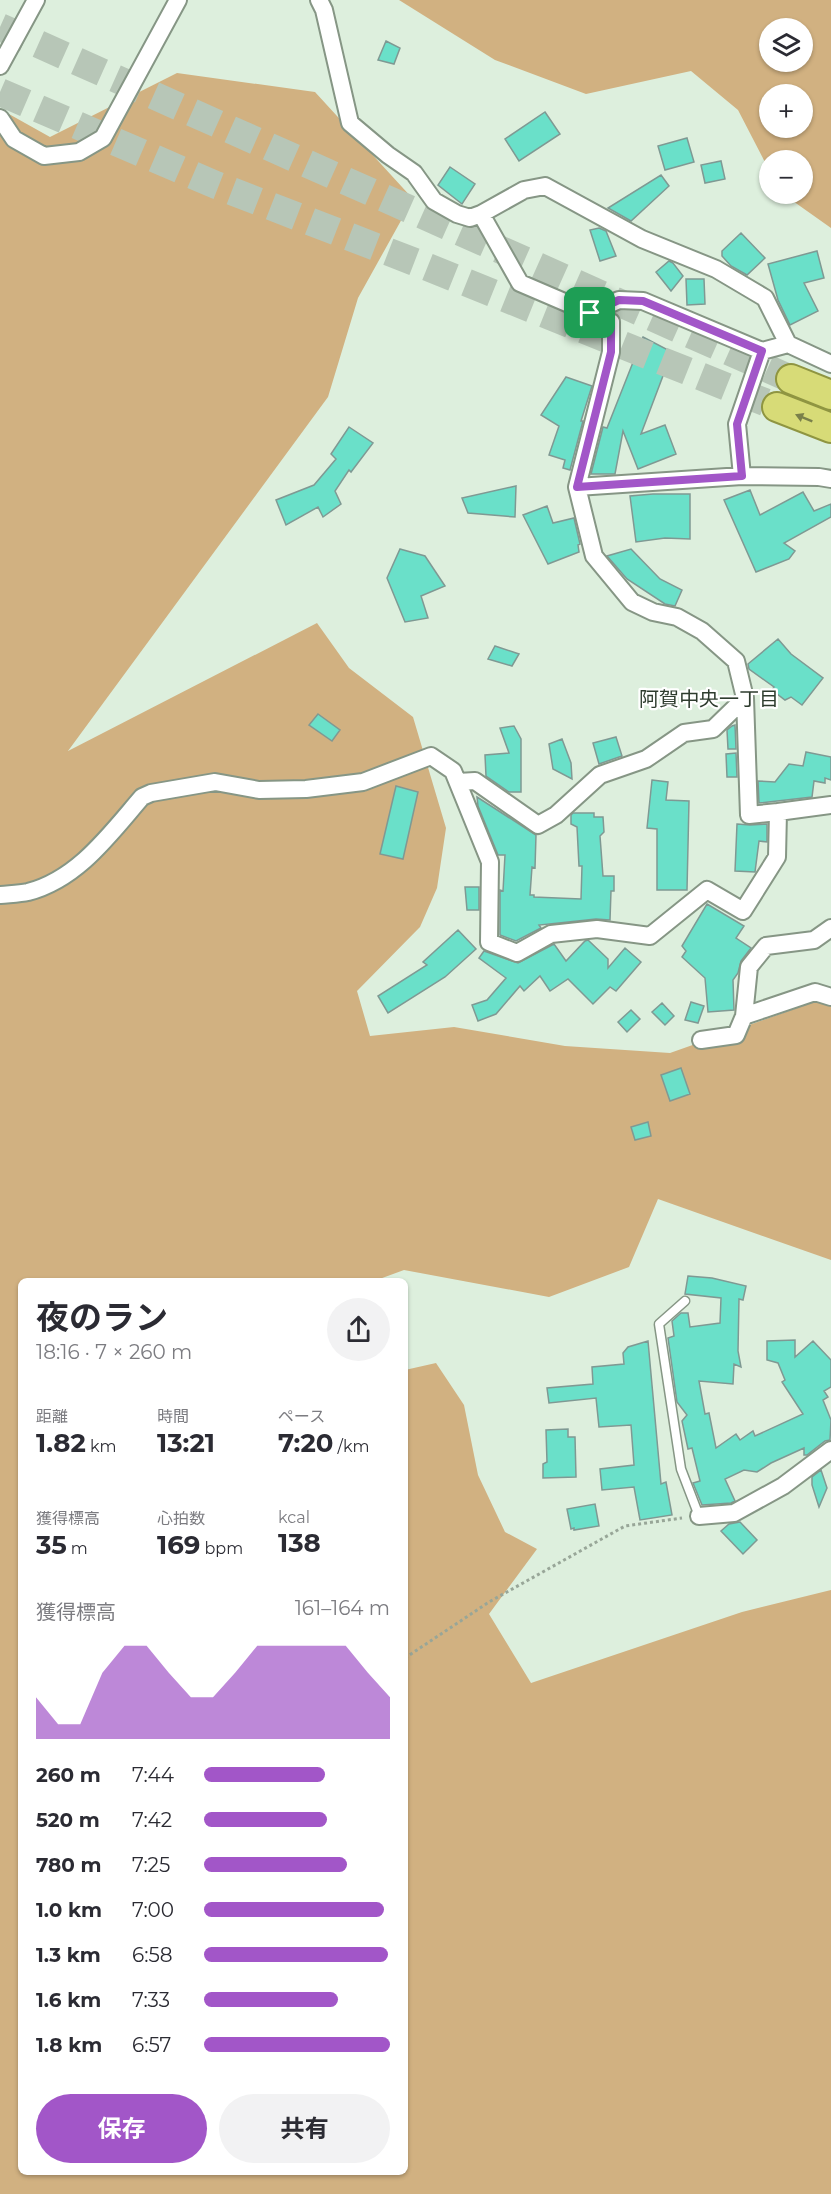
<!DOCTYPE html>
<html lang="ja">
<head>
<meta charset="utf-8">
<style>
  :root { --surface:#fff; --page:#f2f2f3; --text:#2b2b33; --muted:#7c7c81; --accent:#a256c8 }
  body { margin:0; font-family:Montserrat,"Noto Sans JP",sans-serif; background:var(--page); color:var(--text); height:100vh; display:flex; flex-direction:column; font-size:22px; white-space:nowrap }
  * { box-sizing:border-box; margin:0 }
  p { font-size:20px; color:var(--muted) }
  .icon { flex:none; width:33px; height:33px; fill:none; stroke:currentColor; stroke-width:2; stroke-linecap:round; stroke-linejoin:round }
  .map { position:relative; flex:1; overflow:hidden }
  .sheet { position:absolute; left:18px; top:1278px; width:390px; height:897px; display:flex; flex-direction:column; background:var(--surface); border-radius:9px; box-shadow:0 2px 4px #0004 }
  .sheet>* { flex:none }
  .fabs { position:absolute; left:759px; top:18px; display:grid; gap:12px }
  .fabs a { display:grid; place-items:center; width:54px; height:54px; border-radius:50%; background:var(--surface); box-shadow:0 2px 4px #0004; font-size:30px }
  .pin { position:absolute; display:grid; place-items:center; width:51px; height:51px; color:#fff; margin:-26px; border-radius:12px; box-shadow:0 3px 9px #0006 }
  .round { display:grid; place-items:center; flex:none; width:63px; height:63px; border-radius:32px; background:var(--page) }
  .overview { display:flex; align-items:center; justify-content:space-between; height:102px; padding:0 18px }
  h1 { font-size:33px; font-weight:700; line-height:45px }
  .stats { display:grid; grid-template-columns:repeat(3,1fr); gap:9px; height:102px; padding:6px 18px }
  .stats div { display:grid; align-content:center }
  .stats b { font-size:26px; font-weight:700 }
  .stats small { font-size:16px; font-weight:400 }
  .stats p { font-size:16px }
  .chart { height:168px; padding:12px 18px }
  .chart p { display:flex; justify-content:space-between }
  .chart svg { width:100%; height:108px; margin-top:6px; fill:var(--accent); opacity:.7 }
  .cta { display:flex; gap:12px; margin-top:auto; padding:12px 18px }
  .cta a { flex:1; height:69px; border-radius:36px; background:var(--accent); color:#fff; font-size:24px; font-weight:700; line-height:69px; text-align:center }
  .cta a+a { background:var(--page); color:var(--text) }
  ul { padding:0 18px; list-style:none; font-size:20px }
  li { display:grid; grid-template-columns:96px 72px 1fr; align-items:center; height:45px }
  li i { height:15px; border-radius:8px; background:var(--accent) }
  .map>svg:first-child { display:block }
</style>
</head>
<body>
<div class="map">
<svg width="831" height="2194" viewBox="0 0 831 2194">
  <rect width="100%" height="100%" fill="#ddefdd"/>
  <!-- green -->
  <path fill="#d1b181" fill-rule="evenodd" d="M399,0H831V228L783,194H802V160H770L769,170L738,110L691,71L586,94L495,60ZM770,28H802V62H770ZM770,94H802V128H770Z
    M177,73L315,92L413,199L358,298L328,397L68,751L317,623L349,668L413,717L446,828L437,888L420,927L357,991L370,1036L454,1027L565,1046L670,1053L831,996V1260L658,1199L629,1267L549,1297L404,1270L374,1281H21V2172H405V1370L436,1363L464,1405L478,1475L505,1532L537,1549L489,1614L531,1683L742,1612L831,1590V2194H0V109L50,137Z"/>
  <!-- building -->
  <path fill="#6ae0c9" stroke="#7f9993" stroke-width="1.5" d="M386,41L400,48L394,64L378,60Z
    M545,112L560,134L519,161L505,139Z
    M687,138L694,162L665,170L658,146Z
    M721,161L725,179L705,183L701,165Z
    M450,167L475,184L462,204L438,185Z
    M661,175L669,186L631,221L608,208Z
    M599,228L606,231L616,256L600,261L590,230Z
    M741,233L765,258L747,275L731,266L722,256V251Z
    M817,251L824,278L804,283L818,311L790,325L778,300L768,264Z
    M669,261L673,263L683,276L671,291L656,272Z
    M686,279H704L705,304L687,305Z
    M643,337L672,352L641,434L665,425L676,454L638,469L623,431L615,474H591L603,427L607,428Z
    M566,377L592,386L581,421H583L570,470L563,468L565,460L549,455L559,426L541,415Z
    M349,427L373,443L351,472L349,470L335,491L341,504L323,517L318,507L286,525L276,500L314,485L336,459L331,454Z
    M516,486L515,517L468,513L462,498Z
    M750,490L760,515L803,492L814,511L831,504V517L784,543L795,551L789,559L756,572L724,500Z
    M653,494H690V539L665,538L636,542L630,496Z
    M547,506L553,523L574,518L580,544L578,545L579,552L548,564L523,515Z
    M400,549L425,556L445,586L421,596L428,618L405,622L387,578Z
    M631,549L660,579L682,590L675,606L665,604L627,579L607,556Z
    M778,639L791,654L823,678L802,705L791,697L785,700L772,690L774,687L749,669L748,664Z
    M495,646L519,654L512,666L488,659Z
    M318,714L340,730L332,741L309,725Z
    M735,725L736,749H728L727,730L732,726Z
    M514,726L521,739V792H509L486,776L485,755L509,753L500,728Z
    M616,737L622,756L599,764L593,743Z
    M562,739L571,763L572,779L553,769L549,744Z
    M806,752L831,757V780L825,778V783L814,781L812,797L759,803L758,781L775,782L789,764L803,766Z
    M736,753L737,777H727L726,754Z
    M652,780L668,782L666,800L689,801L687,890H657V829L647,828Z
    M396,786L418,792L403,859L380,854Z
    M477,797L536,835L535,868L532,867L530,895H534V897L581,899L582,866H579L577,827L571,824V815L573,813H594V817H603L604,832L600,836L603,876H614V891H611L610,920L596,919L539,925L541,928L516,941L500,935V890L503,891L505,855H498L478,806Z
    M737,824L750,825L767,824V842L759,841L755,872L735,871Z
    M465,887H479V910H467Z
    M707,904L744,926L736,938L751,948L741,961L738,973L733,980L734,1010L708,1012L705,978L682,957L686,951L682,946Z
    M458,930L476,949L445,977L388,1013L378,996L427,965L423,962Z
    M588,940L608,959V968L625,948L641,962L616,991L610,987L593,1004L568,979L550,991L540,976L524,991L520,986L496,1014L478,1021L472,1005L487,1000L506,978L479,958L484,951L518,963L554,944L566,961L585,941Z
    M691,1002L704,1006L698,1023L685,1020Z
    M662,1003L674,1016L665,1025L652,1012Z
    M631,1010L640,1019L627,1032L618,1022Z
    M681,1068L690,1094L670,1101L661,1075Z
    M648,1122L651,1136L635,1140L631,1127Z
    M688,1276L712,1278L746,1286L743,1300L739,1299L738,1351L741,1367L734,1364L733,1384L699,1381L705,1414L709,1413L716,1448L736,1434L740,1440L753,1431L755,1436L803,1414L782,1382L785,1380L778,1363L767,1360V1341L795,1340V1357L813,1341L831,1360V1387L824,1391L828,1397L823,1400L831,1420L830,1440L825,1441L807,1455H804V1448L771,1463L757,1472L744,1470L725,1479L735,1501L731,1503L702,1505L693,1483L700,1481L692,1448L688,1449L682,1421L687,1415L677,1402L668,1338L674,1336L672,1321L681,1313H688L690,1327L720,1323L721,1298L685,1294Z
    M648,1341L661,1484L666,1482L672,1515L640,1520L634,1487L602,1490L600,1469L634,1465L631,1425L599,1427L596,1398L549,1403L547,1388L593,1384L592,1367L624,1364L623,1353L628,1347Z
    M568,1429V1437H575L576,1477L543,1478V1464L547,1462L546,1430Z
    M821,1470L827,1488L819,1507L812,1485V1477Z
    M595,1504L599,1526L574,1530V1528L571,1529L567,1509Z
    M740,1522L757,1540L743,1554L721,1531L729,1524Z"/>
  <g fill="none" stroke-linecap="round" stroke-linejoin="round">
    <!-- trunk-tunnel -->
    <path stroke="#b7c6b7" stroke-width="28" stroke-dasharray="28 14" stroke-linecap="butt" d="M0,27L791,379
      M0,92L216,185L425,266L777,407"/>
    <!-- service casing -->
    <g stroke="#869685" stroke-width="11">
      <path id="service" d="M685,1301L659,1324L681,1469L699,1516"/>
    </g>
    <!-- minor casing -->
    <g stroke="#869685" stroke-width="20">
      <path id="minor" d="M319,0L324,10L350,123L388,155L414,173L434,201L457,214L470,218L481,214L524,190L545,186L642,239L716,269L765,298L788,344
        M0,66L36,0
        M0,118L14,139L44,156L79,152L103,138L178,0
        M590,313L619,300L643,301L762,351L788,344L831,364
        M742,476L737,424L762,351
        M577,487L742,476L819,477L831,479
        M458,782L475,781L538,825L556,815L600,775L646,759L684,733L713,729L745,698
        M778,812L831,805
        M0,895C9,894 19,894 28,892C78,879 110,834 142,797L151,793L215,782L259,790L306,789L363,782L431,756L453,771L490,862L489,942L517,953L551,934L597,929L650,936L707,890L743,911L777,857L778,812L749,815L745,698L736,661L702,631L677,617L653,612L632,602L594,556L577,487L611,352V322L520,283L481,214
        M744,1016L749,967L766,946L814,940L831,928
        M701,1040L736,1035L744,1016L815,992L831,997
        M699,1516L734,1513L783,1486L831,1450"/>
    </g>
    <!-- trunk casing -->
    <g stroke="#8f9541" stroke-width="32">
      <path id="trunk" d="M791,379L831,395
        M777,407L831,428"/>
    </g>
    <!-- path -->
    <path stroke="#98a698" stroke-width="3" stroke-dasharray="3 3" stroke-linecap="butt" d="M405,1658L489,1602L625,1526L682,1518"/>
    <!-- service -->
    <use href="#service" stroke="#fff" stroke-width="8"/>
    <!-- minor -->
    <use href="#minor" stroke="#fff" stroke-width="16"/>
    <!-- trunk -->
    <use href="#trunk" stroke="#d7db77" stroke-width="28"/>
  </g>
  <!-- one-way arrows -->
  <defs><path id="oneway-solid" d="M-6-.8H1V-3.2L6.5 0L1 3.2V.8H-6Z" transform="scale(1.5)"/></defs>
  <use fill="#7a804a" href="#oneway-solid" transform="translate(804 418) rotate(-158)"/>
  <g fill="none" stroke-linecap="round" stroke-linejoin="round">
    <!-- route casing -->
    <g stroke="#fff" stroke-width="12">
      <path id="route" d="M619,300L643,301L762,351L737,424L742,476L577,487L611,352V322L590,313Z"/>
    </g>
    <!-- route -->
    <use href="#route" stroke="#a256c8" stroke-width="8"/>
  </g>
  <g text-anchor="middle" stroke-width="4.5" stroke-linejoin="round" paint-order="stroke">
    <!-- neighbourhood labels -->
    <g font-size="20" fill="#2e3c2e" stroke="#fff">
      <text x="709" y="706">阿賀中央一丁目</text>
    </g>
  </g>
</svg>
<div class="fabs">
<a><svg class="icon" aria-label="layers" viewBox="0 0 24 24"><path d="M12 4l9 5-9 5-9-5zM3 14l9 5 9-5"/></svg></a>
<a>+</a>
<a>−</a>
</div>
<div class="pin" style="left:590px;top:313px;background:#1e9e55"><svg class="icon" aria-label="arrive" viewBox="0 0 24 24"><path d="M6 21V4h12l-3 4 3 4H6"/></svg></div>
<section class="sheet">
<div class="overview"><div><h1>夜のラン</h1><p>18:16 · 7 × 260 m</p></div><a class="round"><svg class="icon" aria-label="share" viewBox="0 0 24 24"><path d="M12 15V3M7 8l5-5 5 5M5 13v7h14v-7"/></svg></a></div>
<div class="stats">
<div><p>距離</p><b>1.82<small> km</small></b></div>
<div><p>時間</p><b>13:21</b></div>
<div><p>ペース</p><b>7:20<small> /km</small></b></div>
</div>
<div class="stats">
<div><p>獲得標高</p><b>35<small> m</small></b></div>
<div><p>心拍数</p><b>169<small> bpm</small></b></div>
<div><p>kcal</p><b>138</b></div>
</div>
<div class="chart"><p><span>獲得標高</span>161–164 m</p>
<svg viewBox="0 0 160 44" preserveAspectRatio="none"><path d="M0 44V27L10 38L20 38L30 17L40 6L50 6L60 17L70 27L80 27L90 17L100 6L110 6L120 6L130 6L140 6L150 17L160 27V44z"/></svg>
</div>
<ul>
<li><b>260 m</b>7:44<i style="width:65%"></i></li>
<li><b>520 m</b>7:42<i style="width:66%"></i></li>
<li><b>780 m</b>7:25<i style="width:77%"></i></li>
<li><b>1.0 km</b>7:00<i style="width:97%"></i></li>
<li><b>1.3 km</b>6:58<i style="width:99%"></i></li>
<li><b>1.6 km</b>7:33<i style="width:72%"></i></li>
<li><b>1.8 km</b>6:57<i style="width:100%"></i></li>
</ul>
<div class="cta"><a>保存</a><a>共有</a></div>
</section>
</div>
</body>
</html>
